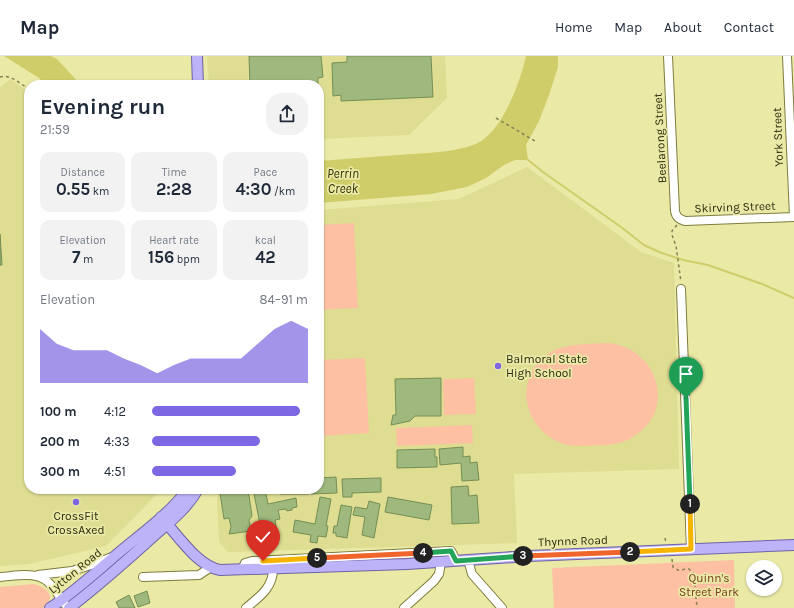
<!DOCTYPE html>
<html lang="en">
<head>
<meta charset="utf-8">
<style>
  :root { --surface:#fff; --page:#f2f2f3; --text:#1f2937; --muted:#747a83; --line:#e0e1e3; --accent:#7d67e2 }
  body { margin:0; font-family:Karla,sans-serif; background:var(--page); color:var(--text); height:100vh; display:flex; flex-direction:column; font-size:15px; white-space:nowrap }
  * { box-sizing:border-box; margin:0 }
  p { font-size:13px; color:var(--muted) }
  .icon { flex:none; width:22px; height:22px; fill:none; stroke:currentColor; stroke-width:2; stroke-linecap:round; stroke-linejoin:round }
  .map { position:relative; flex:1; overflow:hidden }
  .drawer { position:absolute; left:24px; top:24px; width:300px; height:414px; display:flex; flex-direction:column; background:var(--surface); border-radius:16px; box-shadow:0 1px 3px #0004 }
  .drawer>* { flex:none }
  .buttons { position:absolute; left:746px; top:504px; display:grid; gap:8px }
  .buttons a { display:grid; place-items:center; width:36px; height:36px; border-radius:50%; background:var(--surface); box-shadow:0 1px 3px #0004; font-size:20px }
  .pin { position:absolute; display:grid; place-items:center; width:34px; height:34px; color:#fff; margin:-41px -17px; border-radius:50% 50% 50% 0; rotate:-45deg; box-shadow:0 0 4px #0007 }
  .pin .icon { rotate:45deg }
  .km { position:absolute; width:20px; height:20px; margin:-10px; border-radius:50%; background:#222; color:#fff; font-size:11px; line-height:20px; text-align:center }
  .round { display:grid; place-items:center; flex:none; width:42px; height:42px; border-radius:16px; background:var(--page) }
  .overview { display:flex; align-items:center; justify-content:space-between; height:68px; padding:0 16px }
  h1 { font-size:22px; font-weight:700; line-height:30px }
  .stats { display:grid; grid-template-columns:repeat(3,1fr); gap:6px; height:68px; padding:4px 16px }
  .stats div { display:grid; align-content:center; border-radius:10px; background:var(--page); text-align:center }
  .stats b { font-size:17px; font-weight:700 }
  .stats small { font-size:11px; font-weight:400 }
  .stats p { font-size:11px }
  .chart { height:112px; padding:8px 16px }
  .chart p { display:flex; justify-content:space-between }
  .chart svg { width:100%; height:72px; margin-top:4px; fill:var(--accent); opacity:.7 }
  ul { padding:0 16px; list-style:none; font-size:13px }
  li { display:grid; grid-template-columns:64px 48px 1fr; align-items:center; height:30px }
  li i { height:10px; border-radius:5px; background:var(--accent) }
  header { display:flex; align-items:center; gap:24px; box-sizing:border-box; height:56px; padding:0 20px; background:var(--surface); border-bottom:1px solid var(--line) }
  header strong { font-size:19px }
  nav { display:flex; gap:22px; margin-inline-start:auto; font-size:14px }
  .map>svg:first-child { display:block }
</style>
</head>
<body>
<header>
<strong>Map</strong>
<nav><a>Home</a><a>Map</a><a>About</a><a>Contact</a></nav>
</header>
<div class="map">
<svg width="794" height="552" viewBox="0 0 794 552">
  <rect width="100%" height="100%" fill="#eae9a6"/>
  <!-- built -->
  <path fill="#dedd92" d="M207,0H445L447,42L409,79L319,83V29H209Z
    M10,23L29,36V433H162L106,490L29,508L0,510V32Z
    M527,111L641,196L674,207L679,413L514,418L517,487L228,496L219,486L217,442L219,433H319V154L459,143Z"/>
  <!-- green -->
  <path fill="#fdc0a2" d="M354,167L358,252L319,254V169Z
    M609,287C659,293 677,355 633,381C616,392 592,389 572,390C525,382 508,322 551,296C567,287 591,288 609,287Z
    M365,302L369,377L319,380V304Z
    M474,322L476,358L444,359L443,323Z
    M472,369L473,387L397,390L396,372Z
    M734,504L735,552H554L552,512Z
    M34,528C48,532 57,541 43,552H0V531Z"/>
  <!-- water -->
  <path fill="#cfcd69" d="M4,0H51L57,3L81,29H46L39,22Z
    M526,0H558V11L549,39L539,65L526,89L528,104H515L504,109L486,122L467,131L431,138L319,147V105C345,103 372,101 398,99C420,97 467,97 484,83C505,67 520,26 526,0Z"/>
  <g fill="none" stroke-linecap="round" stroke-linejoin="round">
    <!-- stream -->
    <path stroke="#cfcd69" stroke-width="2" d="M527,103L543,116L621,171L644,189L659,196L683,204L708,209L762,228L794,242"/>
  </g>
  <!-- building -->
  <path fill="#9eb87d" stroke="#758e54" d="M249,0H321L323,21L318,22V29H250Z
    M347,0H431L433,41L341,45V39L333,40L332,7L347,6Z
    M0,178L2,209H0Z
    M441,322V360H415L410,365L391,369L393,359H396L395,323Z
    M463,391V401L470,400V407L477,406L479,424L462,425L461,407L440,409L439,393Z
    M435,393V401H437V411L397,412V394Z
    M336,421L337,437L311,438L310,433H319V422Z
    M381,422V436L352,437V441H343L342,423Z
    M468,430L469,440L477,439L479,467L452,468L451,431Z
    M248,433L252,460L249,464L251,475L229,478L231,471L229,462L224,463L220,437Z
    M253,433H265L268,448L296,442L297,451L292,452V454L287,455L286,453L278,454L280,463L275,464L278,482L268,484L267,480L265,481L264,477L262,478Z
    M280,433H309V438H280Z
    M320,441L331,443L326,470H328L326,481L318,480L317,487L310,486L311,479L293,476L295,464L315,468Z
    M388,441L432,449L429,464L385,456Z
    M369,445L380,448L374,482L362,479L365,461L353,459L355,451L367,453Z
    M341,449L352,451L347,482L336,480V477H333L334,470H337Z
    M147,535L150,547L138,551L134,540Z
    M129,539L135,552H119L116,546Z"/>
  <g fill="none" stroke-linecap="round" stroke-linejoin="round">
    <!-- minor casing -->
    <g stroke="#7e7d3d" stroke-width="10">
      <path id="minor" d="M668,0L675,155C676,161 679,163 685,165L794,161
        M787,0L794,161
        M681,233L691,493
        M468,504L472,518L502,552
        M242,514L245,507L252,505L451,495L456,505
        M38,519L72,515L91,509L112,501
        M0,521C17,520 39,514 51,529C57,536 62,545 68,552
        M143,521L199,519L211,511
        M246,552C259,541 273,532 273,513
        M404,552L434,525L439,518L441,506"/>
    </g>
    <!-- major casing -->
    <g stroke="#6e63a5" stroke-width="12">
      <path id="major" d="M197,0L198,29
        M161,461C177,478 197,510 220,514L407,508L529,500L794,489
        M50,552C76,535 98,514 122,494C145,475 170,457 188,433
        M69,552C96,532 120,510 145,488C163,471 186,455 198,433"/>
    </g>
    <!-- path -->
    <path stroke="#828154" stroke-width="1.5" stroke-dasharray="3 3" stroke-linecap="butt" d="M0,21C11,18 20,28 29,33
      M496,62L535,85
      M677,169L672,175V179L676,190L681,226
      M665,482L666,487
      M672,503L673,511L678,514L689,513L694,518L697,552"/>
    <!-- minor -->
    <use href="#minor" stroke="#fff" stroke-width="8"/>
    <!-- major -->
    <use href="#major" stroke="#bdb3f8" stroke-width="10"/>
  </g>
  <g fill="none" stroke-linecap="round" stroke-linejoin="round">
    <!-- split-1 casing -->
    <g stroke="#fff" stroke-width="8">
      <path id="split-1" d="M686,342L690,448"/>
    </g>
    <!-- split-2 casing -->
    <g stroke="#fff" stroke-width="8">
      <path id="split-2" d="M630,496L691,493L690,448"/>
    </g>
    <!-- split-3 casing -->
    <g stroke="#fff" stroke-width="8">
      <path id="split-3" d="M523,500L630,496"/>
    </g>
    <!-- split-4 casing -->
    <g stroke="#fff" stroke-width="8">
      <path id="split-4" d="M423,497L451,495L456,505L523,500"/>
    </g>
    <!-- split-5 casing -->
    <g stroke="#fff" stroke-width="8">
      <path id="split-5" d="M317,502L423,497"/>
    </g>
    <!-- split-6 casing -->
    <g stroke="#fff" stroke-width="8">
      <path id="split-6" d="M263,505L317,502"/>
    </g>
    <!-- split-1 -->
    <use href="#split-1" stroke="#22a559" stroke-width="5"/>
    <!-- split-2 -->
    <use href="#split-2" stroke="#f5b400" stroke-width="5"/>
    <!-- split-3 -->
    <use href="#split-3" stroke="#f0652b" stroke-width="5"/>
    <!-- split-4 -->
    <use href="#split-4" stroke="#22a559" stroke-width="5"/>
    <!-- split-5 -->
    <use href="#split-5" stroke="#f0652b" stroke-width="5"/>
    <!-- split-6 -->
    <use href="#split-6" stroke="#f5b400" stroke-width="5"/>
  </g>
  <!-- markers -->
  <g fill="#7d67e2" stroke="#eae9a6" stroke-width="1.5">
    <circle cx="498" cy="310" r="4"/>
    <circle cx="76" cy="446" r="4"/>
  </g>
  <g text-anchor="middle" stroke-width="3.5" stroke-linejoin="round" paint-order="stroke">
    <!-- street labels -->
    <g font-size="12" fill="#2d2c11" stroke="#eae9a6">
      <text transform="translate(778 81) rotate(-92)" y="4">York Street</text>
      <text transform="translate(660 82) rotate(-93)" y="4">Beelarong Street</text>
      <text transform="translate(735 151) rotate(-2)" y="4">Skirving Street</text>
      <text transform="translate(573 485) rotate(-2)" y="4">Thynne Road</text>
      <text transform="translate(75 515) rotate(-39)" y="4">Lytton Road</text>
    </g>
    <!-- poi labels -->
    <g font-size="12" fill="#2d2c11" stroke="#eae9a6" text-anchor="start">
      <text x="506" y="307">Balmoral State<tspan x="506" dy="14">High School</tspan></text>
      <text x="76" y="464" text-anchor="middle">CrossFit<tspan x="76" dy="14">CrossAxed</tspan></text>
    </g>
    <!-- park labels -->
    <g font-size="12" fill="#763c1c" stroke="#eae9a6">
      <text x="709" y="526">Quinn's<tspan x="709" dy="14">Street Park</tspan></text>
    </g>
    <!-- water labels -->
    <g font-size="13" font-style="italic" fill="#302e02" stroke="#eae9a6">
      <text x="343" y="122">Perrin<tspan x="343" dy="15">Creek</tspan></text>
    </g>
  </g>
</svg>
<div class="buttons">
<a><svg class="icon" aria-label="layers" viewBox="0 0 24 24"><path d="M12 4l9 5-9 5-9-5zM3 14l9 5 9-5"/></svg></a>
</div>
<div class="pin" style="left:686px;top:342px;background:#1e9e55"><svg class="icon" aria-label="arrive" viewBox="0 0 24 24"><path d="M6 21V4h12l-3 4 3 4H6"/></svg></div>
<div class="pin" style="left:263px;top:505px;background:#d93025"><svg class="icon" aria-label="check" viewBox="0 0 24 24"><path d="M5 12l5 5 9-10"/></svg></div>
<b class="km" style="left:690px;top:448px">1</b>
<b class="km" style="left:630px;top:496px">2</b>
<b class="km" style="left:523px;top:500px">3</b>
<b class="km" style="left:423px;top:497px">4</b>
<b class="km" style="left:317px;top:502px">5</b>
<section class="drawer">
<div class="overview"><div><h1>Evening run</h1><p>21:59</p></div><a class="round"><svg class="icon" aria-label="share" viewBox="0 0 24 24"><path d="M12 15V3M7 8l5-5 5 5M5 13v7h14v-7"/></svg></a></div>
<div class="stats">
<div><p>Distance</p><b>0.55<small> km</small></b></div>
<div><p>Time</p><b>2:28</b></div>
<div><p>Pace</p><b>4:30<small> /km</small></b></div>
</div>
<div class="stats">
<div><p>Elevation</p><b>7<small> m</small></b></div>
<div><p>Heart rate</p><b>156<small> bpm</small></b></div>
<div><p>kcal</p><b>42</b></div>
</div>
<div class="chart"><p><span>Elevation</span>84–91 m</p>
<svg viewBox="0 0 160 44" preserveAspectRatio="none"><path d="M0 44V11L10 20L20 24L30 24L40 24L50 29L60 33L70 38L80 33L90 29L100 29L110 29L120 29L130 20L140 11L150 6L160 11V44z"/></svg>
</div>
<ul>
<li><b>100 m</b>4:12<i style="width:95%"></i></li>
<li><b>200 m</b>4:33<i style="width:69%"></i></li>
<li><b>300 m</b>4:51<i style="width:54%"></i></li>
</ul>
</section>
</div>
</body>
</html>
